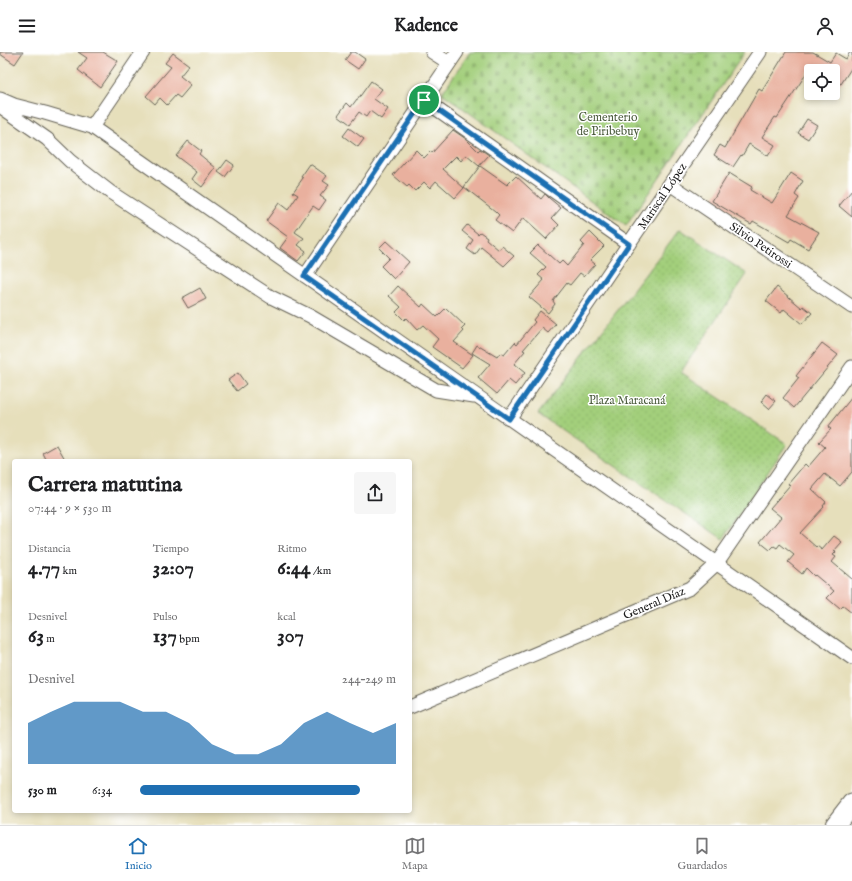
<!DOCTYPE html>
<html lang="es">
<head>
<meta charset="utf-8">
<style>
  :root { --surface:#fff; --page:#f6f6f6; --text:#202124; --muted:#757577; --line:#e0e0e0; --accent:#1f6fb2 }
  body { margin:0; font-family:"IM FELL English",serif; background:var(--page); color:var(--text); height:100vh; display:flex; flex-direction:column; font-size:15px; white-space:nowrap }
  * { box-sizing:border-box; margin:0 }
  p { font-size:13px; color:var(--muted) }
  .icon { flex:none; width:22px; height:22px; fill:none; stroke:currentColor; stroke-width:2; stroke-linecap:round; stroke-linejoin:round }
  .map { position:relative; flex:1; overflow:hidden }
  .drawer { position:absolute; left:12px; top:407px; width:400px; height:354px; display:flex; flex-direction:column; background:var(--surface); border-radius:4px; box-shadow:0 2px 6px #0003 }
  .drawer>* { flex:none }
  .tools { position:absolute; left:804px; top:12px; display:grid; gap:8px }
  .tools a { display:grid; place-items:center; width:36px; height:36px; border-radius:4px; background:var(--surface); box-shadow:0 2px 6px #0003; font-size:20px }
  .pin { position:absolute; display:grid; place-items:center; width:34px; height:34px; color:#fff; margin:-17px; border:2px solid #fff; border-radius:50%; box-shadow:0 1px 4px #0007 }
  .round { display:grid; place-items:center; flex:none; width:42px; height:42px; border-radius:4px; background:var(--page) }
  .summary { display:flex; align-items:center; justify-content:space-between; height:68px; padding:0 16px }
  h1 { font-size:22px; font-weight:700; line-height:30px }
  .metrics { display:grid; grid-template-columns:repeat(3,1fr); gap:6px; height:68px; padding:4px 16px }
  .metrics div { display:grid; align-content:center }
  .metrics b { font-size:20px; font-weight:700 }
  .metrics small { font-size:11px; font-weight:400 }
  .metrics p { font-size:11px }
  .chart { height:112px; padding:8px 16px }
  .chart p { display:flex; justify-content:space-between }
  .chart svg { width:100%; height:72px; margin-top:4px; fill:var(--accent); opacity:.7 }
  ul { padding:0 16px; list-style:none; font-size:13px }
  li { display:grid; grid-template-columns:64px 48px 1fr; align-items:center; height:30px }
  li i { height:10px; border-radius:5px; background:var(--accent) }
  header { display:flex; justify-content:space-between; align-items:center; height:52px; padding:0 16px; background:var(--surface); font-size:18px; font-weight:700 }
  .tabs { display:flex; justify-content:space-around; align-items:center; height:56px; border-top:1px solid var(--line); background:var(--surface); font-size:11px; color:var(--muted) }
  .tabs a { display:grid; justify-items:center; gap:2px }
  .tabs .active { color:var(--accent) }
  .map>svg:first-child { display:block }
</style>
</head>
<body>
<header><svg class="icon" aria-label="menu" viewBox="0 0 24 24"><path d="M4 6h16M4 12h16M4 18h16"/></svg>Kadence<svg class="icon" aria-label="person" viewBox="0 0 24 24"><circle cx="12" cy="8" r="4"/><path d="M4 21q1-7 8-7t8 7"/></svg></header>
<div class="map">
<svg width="852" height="773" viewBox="0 0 852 773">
  <defs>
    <pattern id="cemetery-stones" width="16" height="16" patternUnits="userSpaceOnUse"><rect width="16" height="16" fill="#a3cf7b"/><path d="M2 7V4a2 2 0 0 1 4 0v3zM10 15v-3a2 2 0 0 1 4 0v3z" fill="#8cb16a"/></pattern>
    <pattern id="park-dots" width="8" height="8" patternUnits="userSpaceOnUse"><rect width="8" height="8" fill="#a3cf7b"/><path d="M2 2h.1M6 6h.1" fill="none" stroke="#8cb16a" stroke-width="1.8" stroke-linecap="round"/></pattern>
  </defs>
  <rect width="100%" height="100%" fill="#fff"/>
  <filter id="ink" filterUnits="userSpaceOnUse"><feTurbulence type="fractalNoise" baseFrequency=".025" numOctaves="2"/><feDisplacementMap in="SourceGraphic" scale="8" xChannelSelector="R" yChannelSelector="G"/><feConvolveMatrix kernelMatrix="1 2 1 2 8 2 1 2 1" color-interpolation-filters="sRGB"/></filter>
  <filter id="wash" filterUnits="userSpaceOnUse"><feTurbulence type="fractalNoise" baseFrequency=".012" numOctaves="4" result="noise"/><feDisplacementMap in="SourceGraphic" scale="16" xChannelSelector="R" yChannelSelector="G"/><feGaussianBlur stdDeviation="0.9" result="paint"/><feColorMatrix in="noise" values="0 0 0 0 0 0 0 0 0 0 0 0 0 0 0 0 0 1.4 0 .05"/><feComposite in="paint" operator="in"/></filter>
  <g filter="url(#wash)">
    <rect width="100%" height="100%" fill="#e6dfbb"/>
    <!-- cemetery -->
    <path fill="url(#cemetery-stones)" stroke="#60764c" d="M470,0H745L626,174L442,41Z"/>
    <!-- park -->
    <path fill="url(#park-dots)" stroke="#60764c" d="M680,177L747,222L681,320L787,392L723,487L538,362Z"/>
    <g id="blocks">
      <!-- building -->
      <path fill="#e9b09e" d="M0,0H23L15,12L0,2Z
        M78,0H103L118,9L100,35L78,18L87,6Z
        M351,0H355L365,7L358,17L345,8Z
        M786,0H813L830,10L836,1L846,7L850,0H852V15L841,32L833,28V19H808L777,66L775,65L762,85L775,93L768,104L749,92L742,104L741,103L733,115L714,103L720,93L725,96L759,37L762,39Z
        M173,1L189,13L180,24L191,33L180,46L176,43L167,53L160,46L155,52L146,44L171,15L165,11Z
        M371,29L382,37L374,47L388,57L381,67L370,59L366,65L359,60L350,72L338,63L347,51L351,55L357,47H358Z
        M807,67L817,73L808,87L798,81Z
        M349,76L364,87L358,95L343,84Z
        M453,78L466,87L478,99L480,97L489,103L479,114L466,103L461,109L456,104L443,117L464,136L455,146L436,129L430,136L424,130L415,139L409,133L407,135L393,123L416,98L424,106L431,99L432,101Z
        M188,89L201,99L199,102L216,116L202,135L192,127L197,120L176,104Z
        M227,108L234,113L225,125L218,120Z
        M310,112L327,124L323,129L329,133L320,144L326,148L319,158L313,154L295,180L304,186L298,193L306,199L298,209L280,196L288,185L266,169L279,151L288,158L298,143L293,140L303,126L301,125Z
        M480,114L507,133L516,124L541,147L545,142L549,146L561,156L552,166L559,173L546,187L523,166L512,181L495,168L499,163L495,159L464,135Z
        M729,121L752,135L750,138L772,151L791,121L803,129L795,143L799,146L788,163L819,180L808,197L791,187L789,190L753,169L751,172L712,149Z
        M852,138V165L839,154Z
        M467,173L478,182L480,180L487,185L486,187L499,198L502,194L514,204L504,214L481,195L475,203L467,197L473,188L462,179Z
        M590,180L604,194L590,208L595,212L584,224L580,221L570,233L567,231L553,249L555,252L548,261L529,245L544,228L538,223L546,215L530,201L538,193L559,212L562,209L567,214L584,193L581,190Z
        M386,189L409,210L394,227L381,214L389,206L379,196Z
        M398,234L421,255L423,252L437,265L446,256L465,274L462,277L464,279L454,290L473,303L462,316L432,295L438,287L423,273L417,278L406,266L404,268L396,260L401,255L389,244Z
        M777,235L802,256L803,254L812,261L802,272L784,257L781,261L766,249Z
        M200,236L206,247L188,256L182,246Z
        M540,259L556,272L548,281L542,276L523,298L525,299L514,312L525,321L515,333L509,328L497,342L478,326L490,312L472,301L477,293L497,305L500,301L504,303L515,290L517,292L535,270L533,268Z
        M822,291L838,303L794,356L783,346L799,326L796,324Z
        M238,321L246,332L237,339L228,328Z
        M767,342L776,349L769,357L761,350Z
        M852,345V420L840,434L825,422L812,437L826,450L823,454L824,455L800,481L816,495L817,494L822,498L834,484L842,490L834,499L836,500L833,503L836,505L832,510L852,527V561L843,554L840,557L827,546L834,539L815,523L814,524L806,516L802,522L788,510L794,503L780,492L777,496L774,494L770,498L760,490L781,465L770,456L790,433L788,432L805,412L808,415L825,395L819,390L831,377L828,375Z
        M57,393L66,409H47L43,401Z"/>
    </g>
  </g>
  <g filter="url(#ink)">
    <use href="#blocks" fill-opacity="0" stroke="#636054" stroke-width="1"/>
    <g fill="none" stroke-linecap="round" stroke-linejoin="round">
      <!-- street casing -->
      <g stroke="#636054" stroke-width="15">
        <path id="street" d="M432,0L449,11
          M0,47L14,53L45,61L92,75L852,606
          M424,48L629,192
          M0,54L47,87L70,109L110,140L271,245L310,264L436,338L474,344
          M92,75L143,0
          M670,132L852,255
          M305,224L457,0
          M509,367L760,0
          M410,655L690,536L716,512L852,315"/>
      </g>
      <!-- secondary casing -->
      <g stroke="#636054" stroke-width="21">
        <path id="secondary" d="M835,773L852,751"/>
      </g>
      <!-- street -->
      <use href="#street" stroke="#fff" stroke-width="13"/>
      <!-- secondary -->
      <use href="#secondary" stroke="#fff" stroke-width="19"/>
    </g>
  </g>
  <g fill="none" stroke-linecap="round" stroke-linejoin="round" filter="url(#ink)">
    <!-- route casing -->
    <g stroke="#fff" stroke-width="8">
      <path id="route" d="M424,48L629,192L509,367L304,224Z"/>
    </g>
    <!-- route -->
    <use href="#route" stroke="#1f6fb2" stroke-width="5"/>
  </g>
  <g text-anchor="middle" stroke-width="3" stroke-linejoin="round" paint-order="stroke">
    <!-- park labels -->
    <g font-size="12" fill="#4b5b3d" stroke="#fff">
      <text x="608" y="69">Cementerio<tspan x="608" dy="14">de Piribebuy</tspan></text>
      <text x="627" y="352">Plaza Maracaná</text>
    </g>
    <!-- street labels -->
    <g font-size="12" fill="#1c1c1c" stroke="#fff">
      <text transform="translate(662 144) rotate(-56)" y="4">Mariscal López</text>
      <text transform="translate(761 193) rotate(34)" y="4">Silvio Petirossi</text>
      <text transform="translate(654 551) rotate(-23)" y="4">General Díaz</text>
    </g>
  </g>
</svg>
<div class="tools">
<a><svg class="icon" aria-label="locate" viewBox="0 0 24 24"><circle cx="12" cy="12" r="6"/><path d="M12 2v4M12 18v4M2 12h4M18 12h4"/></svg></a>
</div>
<div class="pin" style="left:424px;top:48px;background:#1e9e55"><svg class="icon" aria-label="arrive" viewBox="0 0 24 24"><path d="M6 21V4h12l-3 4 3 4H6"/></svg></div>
<section class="drawer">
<div class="summary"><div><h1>Carrera matutina</h1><p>07:44 · 9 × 530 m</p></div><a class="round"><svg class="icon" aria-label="share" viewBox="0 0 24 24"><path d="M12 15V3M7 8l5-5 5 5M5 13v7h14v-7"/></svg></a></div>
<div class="metrics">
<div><p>Distancia</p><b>4.77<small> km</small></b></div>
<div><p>Tiempo</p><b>32:07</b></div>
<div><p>Ritmo</p><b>6:44<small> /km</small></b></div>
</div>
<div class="metrics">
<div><p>Desnivel</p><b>63<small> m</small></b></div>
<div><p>Pulso</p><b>137<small> bpm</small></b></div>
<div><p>kcal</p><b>307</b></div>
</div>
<div class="chart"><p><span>Desnivel</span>244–249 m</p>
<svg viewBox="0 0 160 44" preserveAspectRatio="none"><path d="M0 44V19L10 12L20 6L30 6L40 6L50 12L60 12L70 19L80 32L90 38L100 38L110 32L120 19L130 12L140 19L150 25L160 19V44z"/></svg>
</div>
<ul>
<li><b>530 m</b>6:34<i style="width:86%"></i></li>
</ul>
</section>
</div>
<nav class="tabs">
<a class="active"><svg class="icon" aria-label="home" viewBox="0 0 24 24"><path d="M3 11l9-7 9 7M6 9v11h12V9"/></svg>Inicio</a>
<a><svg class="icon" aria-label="map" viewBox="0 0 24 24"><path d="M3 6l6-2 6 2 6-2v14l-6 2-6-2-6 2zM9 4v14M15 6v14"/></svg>Mapa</a>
<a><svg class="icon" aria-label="saved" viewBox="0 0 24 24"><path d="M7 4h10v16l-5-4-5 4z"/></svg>Guardados</a>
</nav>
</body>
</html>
